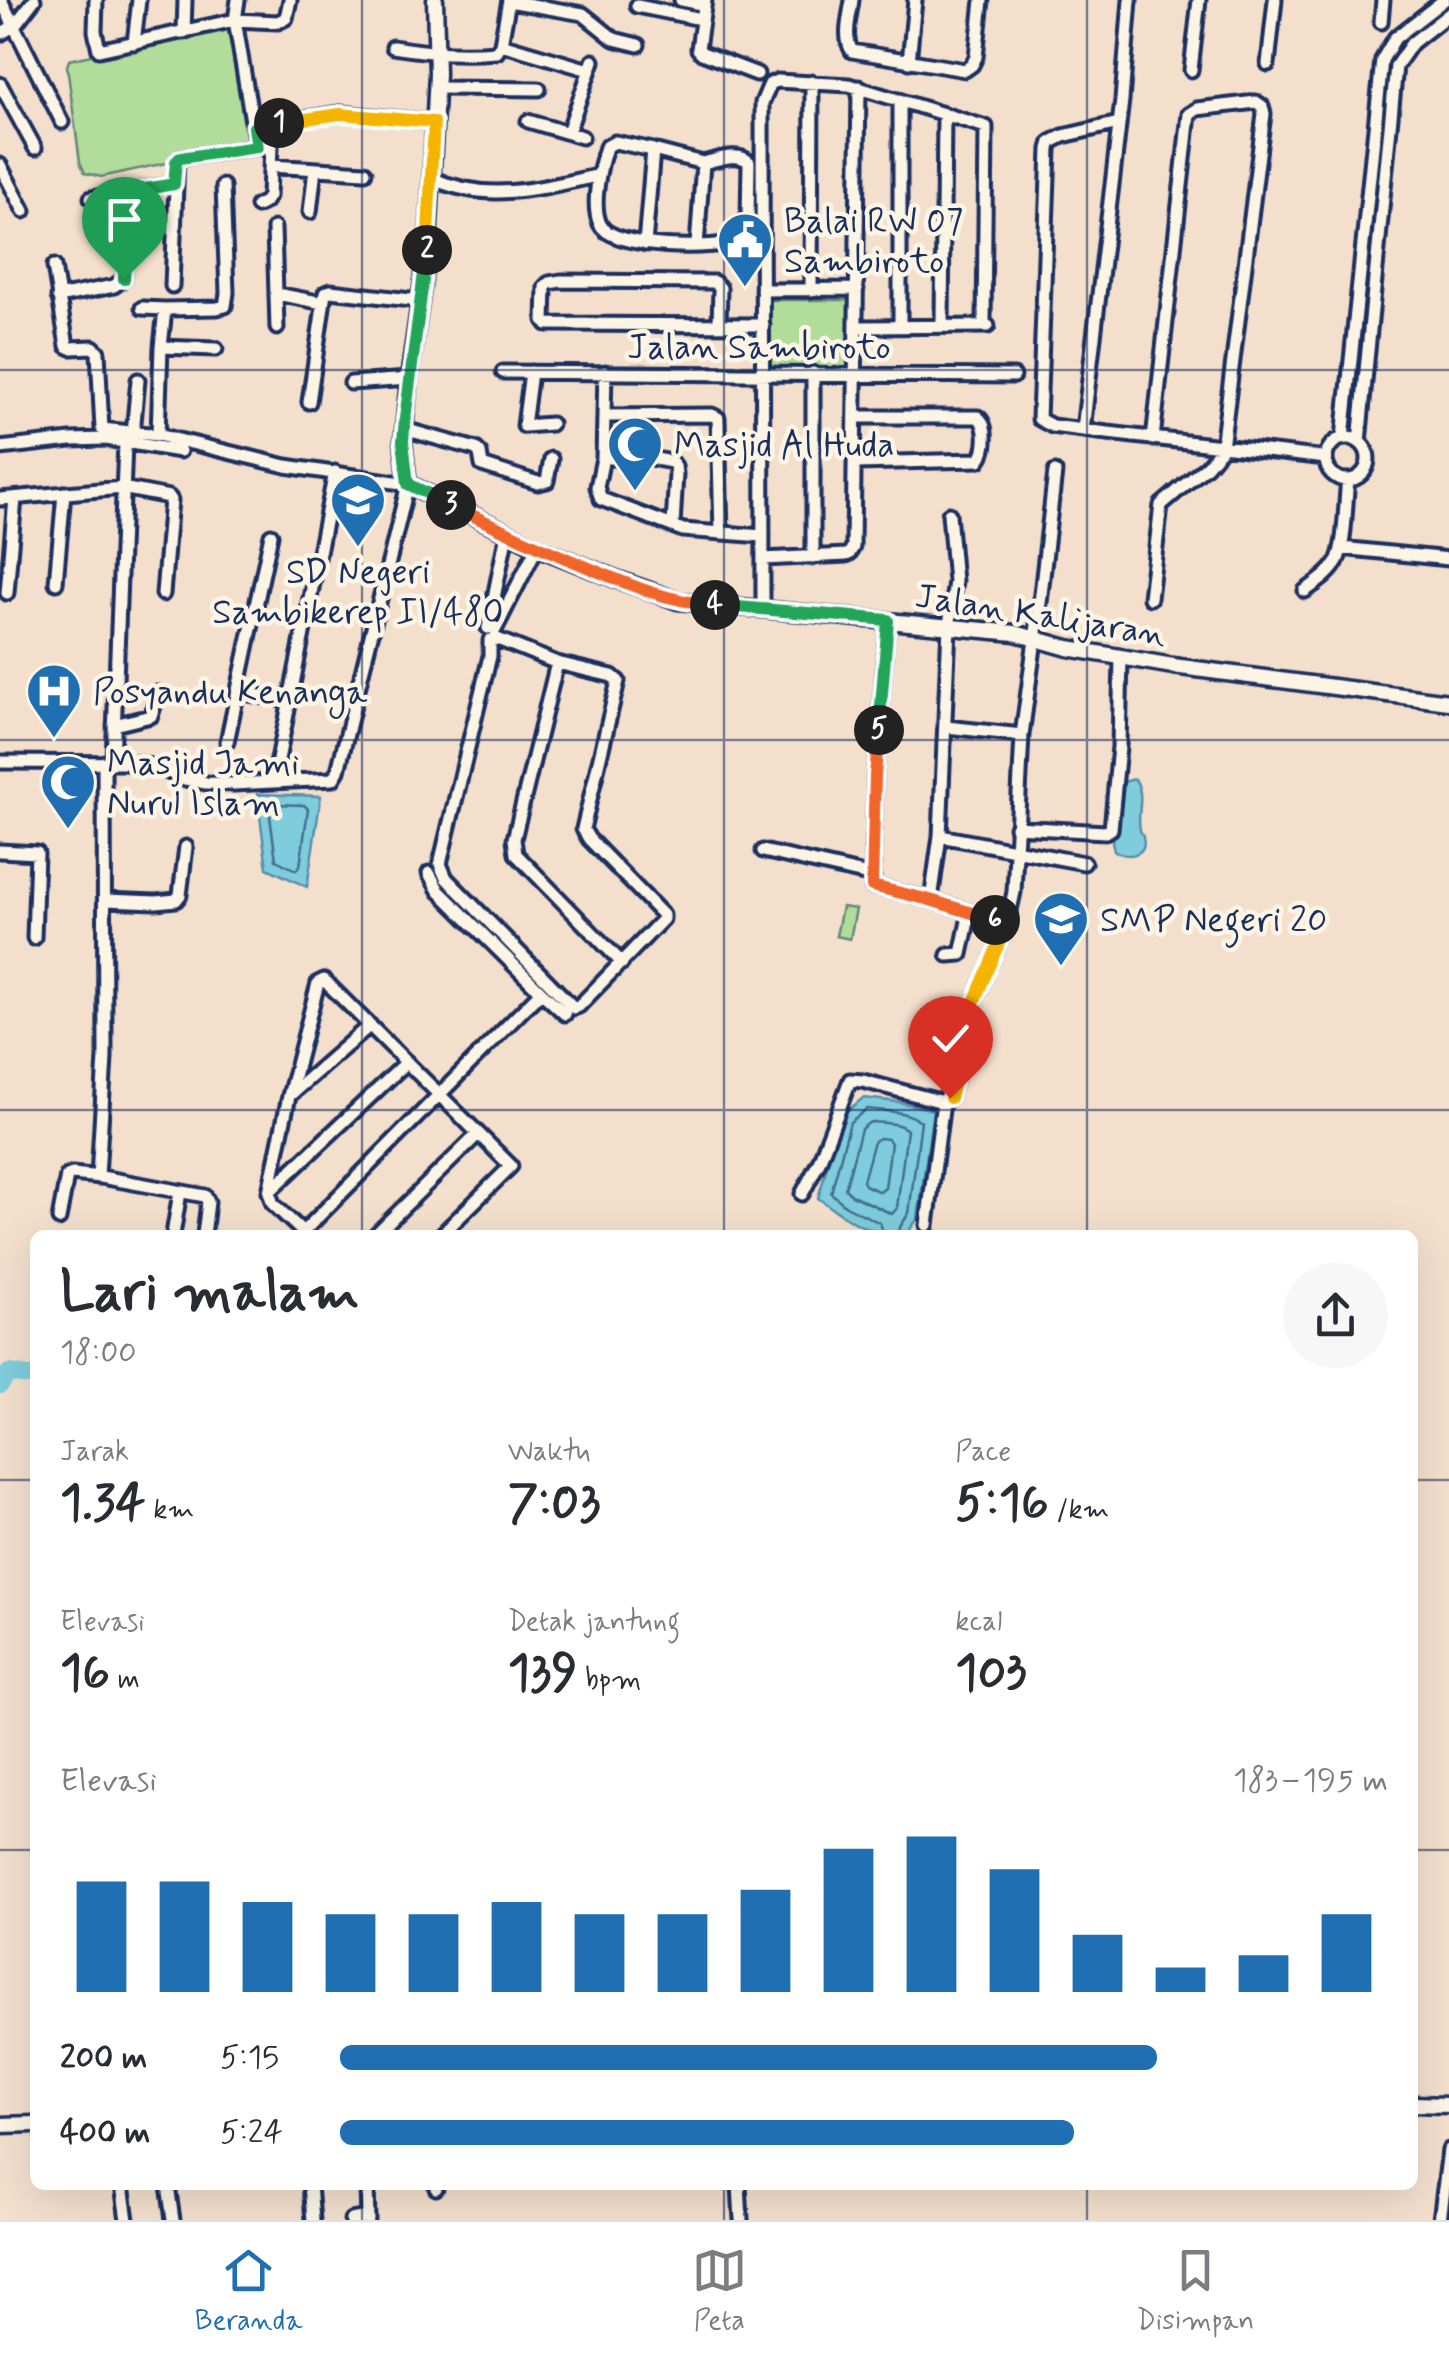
<!DOCTYPE html>
<html lang="id">
<head>
<meta charset="utf-8">
<style>
  :root { --surface:#fff; --page:#f7f7f7; --text:#2b2b33; --muted:#7c7c81; --line:#e1e1e2; --accent:#1f6fb2 }
  body { margin:0; font-family:Mynerve,sans-serif; background:var(--page); color:var(--text); height:100vh; display:flex; flex-direction:column; font-size:38px; white-space:nowrap }
  * { box-sizing:border-box; margin:0 }
  p { font-size:32px; color:var(--muted) }
  .icon { flex:none; width:55px; height:55px; fill:none; stroke:currentColor; stroke-width:2; stroke-linecap:round; stroke-linejoin:round }
  .map { position:relative; flex:1; overflow:hidden }
  .details { position:absolute; left:30px; top:1230px; width:1388px; height:960px; display:flex; flex-direction:column; background:var(--surface); border-radius:15px; box-shadow:0 10px 40px #0002 }
  .details>* { flex:none }
  .pin { position:absolute; display:grid; place-items:center; width:85px; height:85px; color:#fff; margin:-102px -42px; border-radius:50% 50% 50% 0; rotate:-45deg; box-shadow:0 0 10px #0007 }
  .pin .icon { rotate:45deg }
  .km { position:absolute; width:50px; height:50px; margin:-25px; border-radius:50%; background:#222; color:#fff; font-size:28px; line-height:50px; text-align:center }
  .round { display:grid; place-items:center; flex:none; width:105px; height:105px; border-radius:52px; background:var(--page) }
  .headline { display:flex; align-items:center; justify-content:space-between; height:170px; padding:0 30px }
  h1 { font-size:55px; font-weight:800; line-height:75px }
  .metrics { display:grid; grid-template-columns:repeat(3,1fr); gap:15px; height:170px; padding:10px 30px }
  .metrics div { display:grid; align-content:center }
  .metrics b { font-size:50px; font-weight:800 }
  .metrics small { font-size:28px; font-weight:400 }
  .metrics p { font-size:28px }
  .chart { height:280px; padding:20px 30px }
  .chart p { display:flex; justify-content:space-between }
  .chart svg { width:100%; height:180px; margin-top:10px; stroke:var(--accent); stroke-width:6 }
  ul { padding:0 30px; list-style:none; font-size:32px }
  li { display:grid; grid-template-columns:160px 120px 1fr; align-items:center; height:75px }
  li i { height:25px; border-radius:12px; background:var(--accent) }
  .tabs { display:flex; justify-content:space-around; align-items:center; height:140px; border-top:2px solid var(--line); background:var(--surface); font-size:28px; color:var(--muted) }
  .tabs a { display:grid; justify-items:center; gap:5px }
  .tabs .on { color:var(--accent) }
  .map>svg:first-child { display:block }
</style>
</head>
<body>
<div class="map">
<svg width="1449" height="2220" viewBox="0 0 1449 2220">
  <rect width="100%" height="100%" fill="#f3dfcc"/>
  <filter id="ink" filterUnits="userSpaceOnUse"><feTurbulence type="fractalNoise" baseFrequency=".01" numOctaves="2"/><feDisplacementMap in="SourceGraphic" scale="20" xChannelSelector="R" yChannelSelector="G"/><feConvolveMatrix kernelMatrix="1 2 1 2 8 2 1 2 1" color-interpolation-filters="sRGB"/></filter>
  <g filter="url(#ink)">
    <!-- grass -->
    <path fill="#b1dc99" stroke="#66867c" stroke-width="2.5" d="M213,27L228,29L247,142L245,146L101,177L85,173L80,162L67,66L69,60Z
      M762,300H849V373H763Z
      M842,907L856,909L850,939L836,936Z"/>
    <!-- water -->
    <path fill="#7fcddc" stroke="#578eaa" stroke-width="2.5" d="M1135,779C1146,797 1136,811 1140,830C1140,832 1143,834 1143,837C1148,857 1126,858 1114,851L1112,841L1117,829L1119,783Z
      M257,794L321,796L307,887L267,868Z
      M863,1098L899,1102L933,1110L918,1218L909,1231C875,1241 844,1217 818,1198L842,1115Z"/>
    <g fill="none" stroke-linecap="round" stroke-linejoin="round">
      <!-- shore -->
      <path stroke="#436e90" stroke-width="2.5" d="M275,804L304,805L308,809L300,866L296,870L276,860L269,809Z
        M870,1122C882,1123 899,1122 907,1130L897,1208L892,1214L852,1195L845,1189L861,1129Z
        M879,1138L888,1139L891,1143L885,1188L880,1192L865,1185L863,1181L874,1141Z
        M884,1235L880,1223L846,1206L831,1193L850,1122L867,1109C885,1111 907,1111 921,1121L909,1213L900,1227L899,1235"/>
      <!-- river -->
      <path stroke="#7fcddc" stroke-width="18" d="M0,1385L9,1373L35,1377"/>
      <!-- minor casing -->
      <g stroke="#1b2f5e" stroke-width="19">
        <path id="minor" d="M1,0L62,122
          M96,0L95,31L99,50L235,20L253,127L340,113L434,122
          M238,0L235,20L278,22L286,18L290,0
          M681,0L704,5
          M705,0L698,49L702,53L757,74
          M852,0C850,16 843,37 852,51L965,70L972,65L976,57L982,0
          M509,1L583,14L614,39L638,45
          M637,6L701,19
          M1381,22L1383,0
          M184,32L185,0
          M0,34L14,26L34,0
          M134,43L139,0
          M501,44L589,70
          M501,44L509,0
          M393,47C428,53 461,55 497,52L501,44
          M909,62L915,0
          M1268,64L1275,0
          M1191,70L1199,0
          M0,84L35,148
          M436,88L539,89
          M900,100V325
          M528,121L582,137
          M1119,123L1063,136L1051,142L1049,149L1039,419L1052,426L1099,432L1326,458
          M253,127L257,147L271,146L269,196L265,202L257,206
          M568,132L593,61
          M653,150L703,163L697,246
          M0,165L24,211
          M271,166L365,172
          M431,178C489,204 538,188 597,176
          M91,198L174,184
          M310,212L315,169
          M274,228L277,328
          M645,244L653,150L615,142L606,147C600,166 591,205 600,224C612,250 718,250 741,240L748,220L749,162C738,151 717,160 703,163
          M172,286L177,161L180,158L257,147
          M762,290L857,289
          M811,290L812,82
          M277,294L323,303
          M58,297L114,286L124,279L129,192
          M142,308L165,309L161,347L158,435
          M165,309L217,308L225,306L227,293L223,186
          M719,325L720,288L714,282L561,281L549,283L545,287L544,320L547,324L763,325
          M942,325L944,114
          M857,327L988,326
          M161,347L216,349
          M503,372L1014,376
          M531,372L524,426L551,424
          M605,372L603,458L597,487L601,499L683,530L763,536
          M351,383L409,379
          M309,402L325,293L330,291L420,301
          M605,416L712,415L718,418L721,533
          M404,429L476,449L480,453L482,465L538,483L547,481L551,459
          M1083,430L1122,100L1130,0
          M133,433L138,380
          M1343,438L1382,60L1395,38L1444,0
          M1326 459a21 21 0 1 1 42 0a21 21 0 1 1-42 0Z
          M1359,442L1396,66L1412,43L1449,14
          M0,448L71,440L106,439L180,451
          M603,458H650L672,462L675,466L676,474L673,525
          M855,463L979,460C987,450 988,425 978,417H855
          M0,499L122,488L169,497L171,500L163,594
          M1341,548L1449,559
          M813,557V373
          M763,559L846,555L849,554L853,547L859,87
          M56,583L64,493
          M1305,591C1316,583 1329,575 1336,563C1346,546 1345,502 1348,480
          M7,593L15,498
          M1150,598L1161,505L1207,466L1222,448L1264,114L1262,106L1256,102L1197,109L1189,114L1153,439
          M763,609L762,103L770,84L777,81L849,85L986,127L984,326
          M888,620L875,776L872,886L931,900L1007,924
          M488,628L507,533
          M495,630L537,547
          M490,640V656L440,864L446,878L574,1008L579,1006L663,919V915L589,839L583,829L618,681L612,676L557,663L495,638
          M557,663L514,839L516,854L622,963
          M238,692L288,701
          M114,725L151,716L158,693
          M946,727L1022,735
          M227,742L271,535
          M113,761L125,443
          M0,762L137,763L163,769L180,778L206,783L234,784L333,779L338,771L408,484L286,466L158,435L102,429L98,352L93,347L71,348L67,346L54,266
          M274,780L335,472
          M1016,827L1105,832L1111,829L1119,747L1121,657
          M940,836L1084,863
          M0,851L37,853L34,938
          M763,851L873,876
          M105,900L156,902L176,900L180,895L186,847
          M931,900L940,836L949,626L955,581L949,514
          M948,955L961,954L970,912
          M541,992L565,1014
          M291,1094L370,1025
          M98,1177L105,1057L104,762
          M269,1192L407,1062
          M802,1194L819,1162L850,1080L863,1081L943,1102L950,1098L972,1007L1007,924L1014,892L1022,735L1040,603L1055,472
          M59,1219L67,1176L72,1174L101,1177L205,1196L208,1202L204,1235
          M927,1225L943,1102
          M303,1232L541,992L439,891L429,873
          M173,1235L180,1192
          M306,1235L273,1204L269,1192L289,1096L318,983L324,980L511,1166L441,1235
          M375,1235L478,1134
          M122,2185L127,2220
          M168,2185L173,2220
          M310,2185L313,2220
          M367,2185L368,2220
          M739,2185L741,2220
          M436,2188L437,2185
          M351,2220L367,2217
          M1440,2220L1449,2150"/>
      </g>
      <!-- tertiary casing -->
      <g stroke="#1b2f5e" stroke-width="21">
        <path id="tertiary" d="M435,0L437,74L428,245L409,379L403,441L408,484L537,547L616,579L678,601L1015,633L1068,648L1173,666L1449,702
          M1412,2104L1449,2105
          M0,2125L35,2124"/>
      </g>
      <!-- minor -->
      <use href="#minor" stroke="#fcf5e5" stroke-width="11"/>
      <!-- tertiary -->
      <use href="#tertiary" stroke="#fcf5e5" stroke-width="14"/>
    </g>
  </g>
  <g fill="none" stroke-linecap="round" stroke-linejoin="round" filter="url(#ink)">
    <!-- split-1 casing -->
    <g stroke="#fff" stroke-width="20">
      <path id="split-1" d="M124,279L129,192L174,184L176,162L180,158L257,147L254,127L279,123"/>
    </g>
    <!-- split-2 casing -->
    <g stroke="#fff" stroke-width="20">
      <path id="split-2" d="M279,123L340,114L434,122L427,250"/>
    </g>
    <!-- split-3 casing -->
    <g stroke="#fff" stroke-width="20">
      <path id="split-3" d="M427,250L405,419L403,441L408,484L451,505"/>
    </g>
    <!-- split-4 casing -->
    <g stroke="#fff" stroke-width="20">
      <path id="split-4" d="M451,505C496,527 541,548 587,567C629,585 669,602 715,605"/>
    </g>
    <!-- split-5 casing -->
    <g stroke="#fff" stroke-width="20">
      <path id="split-5" d="M715,605L888,620L879,730"/>
    </g>
    <!-- split-6 casing -->
    <g stroke="#fff" stroke-width="20">
      <path id="split-6" d="M879,730L875,776L872,886L930,900L995,920"/>
    </g>
    <!-- split-7 casing -->
    <g stroke="#fff" stroke-width="20">
      <path id="split-7" d="M950,1098L972,1007L1007,924L995,920"/>
    </g>
    <!-- split-1 -->
    <use href="#split-1" stroke="#22a559" stroke-width="12"/>
    <!-- split-2 -->
    <use href="#split-2" stroke="#f5b400" stroke-width="12"/>
    <!-- split-3 -->
    <use href="#split-3" stroke="#22a559" stroke-width="12"/>
    <!-- split-4 -->
    <use href="#split-4" stroke="#f0652b" stroke-width="12"/>
    <!-- split-5 -->
    <use href="#split-5" stroke="#22a559" stroke-width="12"/>
    <!-- split-6 -->
    <use href="#split-6" stroke="#f0652b" stroke-width="12"/>
    <!-- split-7 -->
    <use href="#split-7" stroke="#f5b400" stroke-width="12"/>
  </g>
  <!-- grid -->
  <path fill="none" stroke="#1b2f5e" stroke-width="2.5" stroke-opacity="0.55" d="M362,0V1235M724,0V1235M1087,0V1235M0,370H1449M0,740H1449M0,1110H1449M0,1480H35M1412,1480H1449M0,1850H35M1412,1850H1449M362,2185V2220M724,2185V2220M1087,2185V2220"/>
  <!-- icons -->
  <defs>
    <g id="civic-pin" transform="scale(2.875)"><path d="M0 17L-7.5 6A9.5 9.5 0 1 1 7.5 6Z" fill="#1f6fb2" stroke="#fcf5e5"/><path d="M-.6-6.5H3V-4.5H.6V-3L4-1V1h2V6H-6V1h2V-1L-.6-3ZM-1.2 2.5V6h2.4V2.5Z" fill="#fff"/></g>
    <g id="mosque-pin" transform="scale(2.875)"><path d="M0 17L-7.5 6A9.5 9.5 0 1 1 7.5 6Z" fill="#1f6fb2" stroke="#fcf5e5"/><path d="M3.5-4.9A6 6 0 1 0 3.5 4.9A5 5 0 1 1 3.5-4.9Z" fill="#fff"/></g>
    <g id="school-pin" transform="scale(2.875)"><path d="M0 17L-7.5 6A9.5 9.5 0 1 1 7.5 6Z" fill="#1f6fb2" stroke="#fcf5e5"/><path d="M0-5L7-2L0 1L-7-2ZM-4 1L0 2.5L4 1V4Q0 6-4 4Z" fill="#fff"/></g>
    <g id="hospital-pin" transform="scale(2.875)"><path d="M0 17L-7.5 6A9.5 9.5 0 1 1 7.5 6Z" fill="#1f6fb2" stroke="#fcf5e5"/><path d="M-5-5h3v3.5h4V-5h3V5h-3V1.5h-4V5h-3Z" fill="#fff"/></g>
  </defs>
  <g fill-rule="evenodd">
    <use href="#civic-pin" x="745" y="240"/>
    <use href="#mosque-pin" x="635" y="444"/>
    <use href="#school-pin" x="358" y="500"/>
    <use href="#hospital-pin" x="54" y="691"/>
    <use href="#mosque-pin" x="68" y="782"/>
    <use href="#school-pin" x="1061" y="919"/>
  </g>
  <g text-anchor="middle" stroke-width="9" stroke-linejoin="round" paint-order="stroke">
    <!-- poi labels -->
    <g font-size="35" fill="#1b2f5e" stroke="#fcf5e5" text-anchor="start">
      <text x="784" y="232">Balai RW 07<tspan x="784" dy="40">Sambiroto</tspan></text>
      <text x="674" y="456">Masjid Al Huda</text>
      <text x="358" y="583" text-anchor="middle">SD Negeri<tspan x="358" dy="40">Sambikerep II/480</tspan></text>
      <text x="93" y="703">Posyandu Kenanga</text>
      <text x="107" y="774">Masjid Jami<tspan x="107" dy="40">Nurul Islam</tspan></text>
      <text x="1100" y="931">SMP Negeri 20</text>
    </g>
    <!-- street labels -->
    <g font-size="35" fill="#1b2f5e" stroke="#fcf5e5">
      <text x="759" y="358">Jalan Sambiroto</text>
      <text transform="translate(1041 614) rotate(9)" y="12">Jalan Kalijaran</text>
    </g>
  </g>
</svg>
<div class="pin" style="left:124px;top:279px;background:#1e9e55"><svg class="icon" aria-label="arrive" viewBox="0 0 24 24"><path d="M6 21V4h12l-3 4 3 4H6"/></svg></div>
<div class="pin" style="left:950px;top:1098px;background:#d93025"><svg class="icon" aria-label="check" viewBox="0 0 24 24"><path d="M5 12l5 5 9-10"/></svg></div>
<b class="km" style="left:279px;top:123px">1</b>
<b class="km" style="left:427px;top:250px">2</b>
<b class="km" style="left:451px;top:505px">3</b>
<b class="km" style="left:715px;top:605px">4</b>
<b class="km" style="left:879px;top:730px">5</b>
<b class="km" style="left:995px;top:920px">6</b>
<section class="details">
<div class="headline"><div><h1>Lari malam</h1><p>18:00</p></div><a class="round"><svg class="icon" aria-label="share" viewBox="0 0 24 24"><path d="M12 15V3M7 8l5-5 5 5M5 13v7h14v-7"/></svg></a></div>
<div class="metrics">
<div><p>Jarak</p><b>1.34<small> km</small></b></div>
<div><p>Waktu</p><b>7:03</b></div>
<div><p>Pace</p><b>5:16<small> /km</small></b></div>
</div>
<div class="metrics">
<div><p>Elevasi</p><b>16<small> m</small></b></div>
<div><p>Detak jantung</p><b>139<small> bpm</small></b></div>
<div><p>kcal</p><b>103</b></div>
</div>
<div class="chart"><p><span>Elevasi</span>183–195 m</p>
<svg viewBox="0 0 160 44" preserveAspectRatio="none"><path d="M5 44V17M15 44V17M25 44V22M35 44V25M45 44V25M55 44V22M65 44V25M75 44V25M85 44V19M95 44V9M105 44V6M115 44V14M125 44V30M135 44V38M145 44V35M155 44V25"/></svg>
</div>
<ul>
<li><b>200 m</b>5:15<i style="width:78%"></i></li>
<li><b>400 m</b>5:24<i style="width:70%"></i></li>
</ul>
</section>
</div>
<nav class="tabs">
<a class="on"><svg class="icon" aria-label="home" viewBox="0 0 24 24"><path d="M3 11l9-7 9 7M6 9v11h12V9"/></svg>Beranda</a>
<a><svg class="icon" aria-label="map" viewBox="0 0 24 24"><path d="M3 6l6-2 6 2 6-2v14l-6 2-6-2-6 2zM9 4v14M15 6v14"/></svg>Peta</a>
<a><svg class="icon" aria-label="saved" viewBox="0 0 24 24"><path d="M7 4h10v16l-5-4-5 4z"/></svg>Disimpan</a>
</nav>
</body>
</html>
